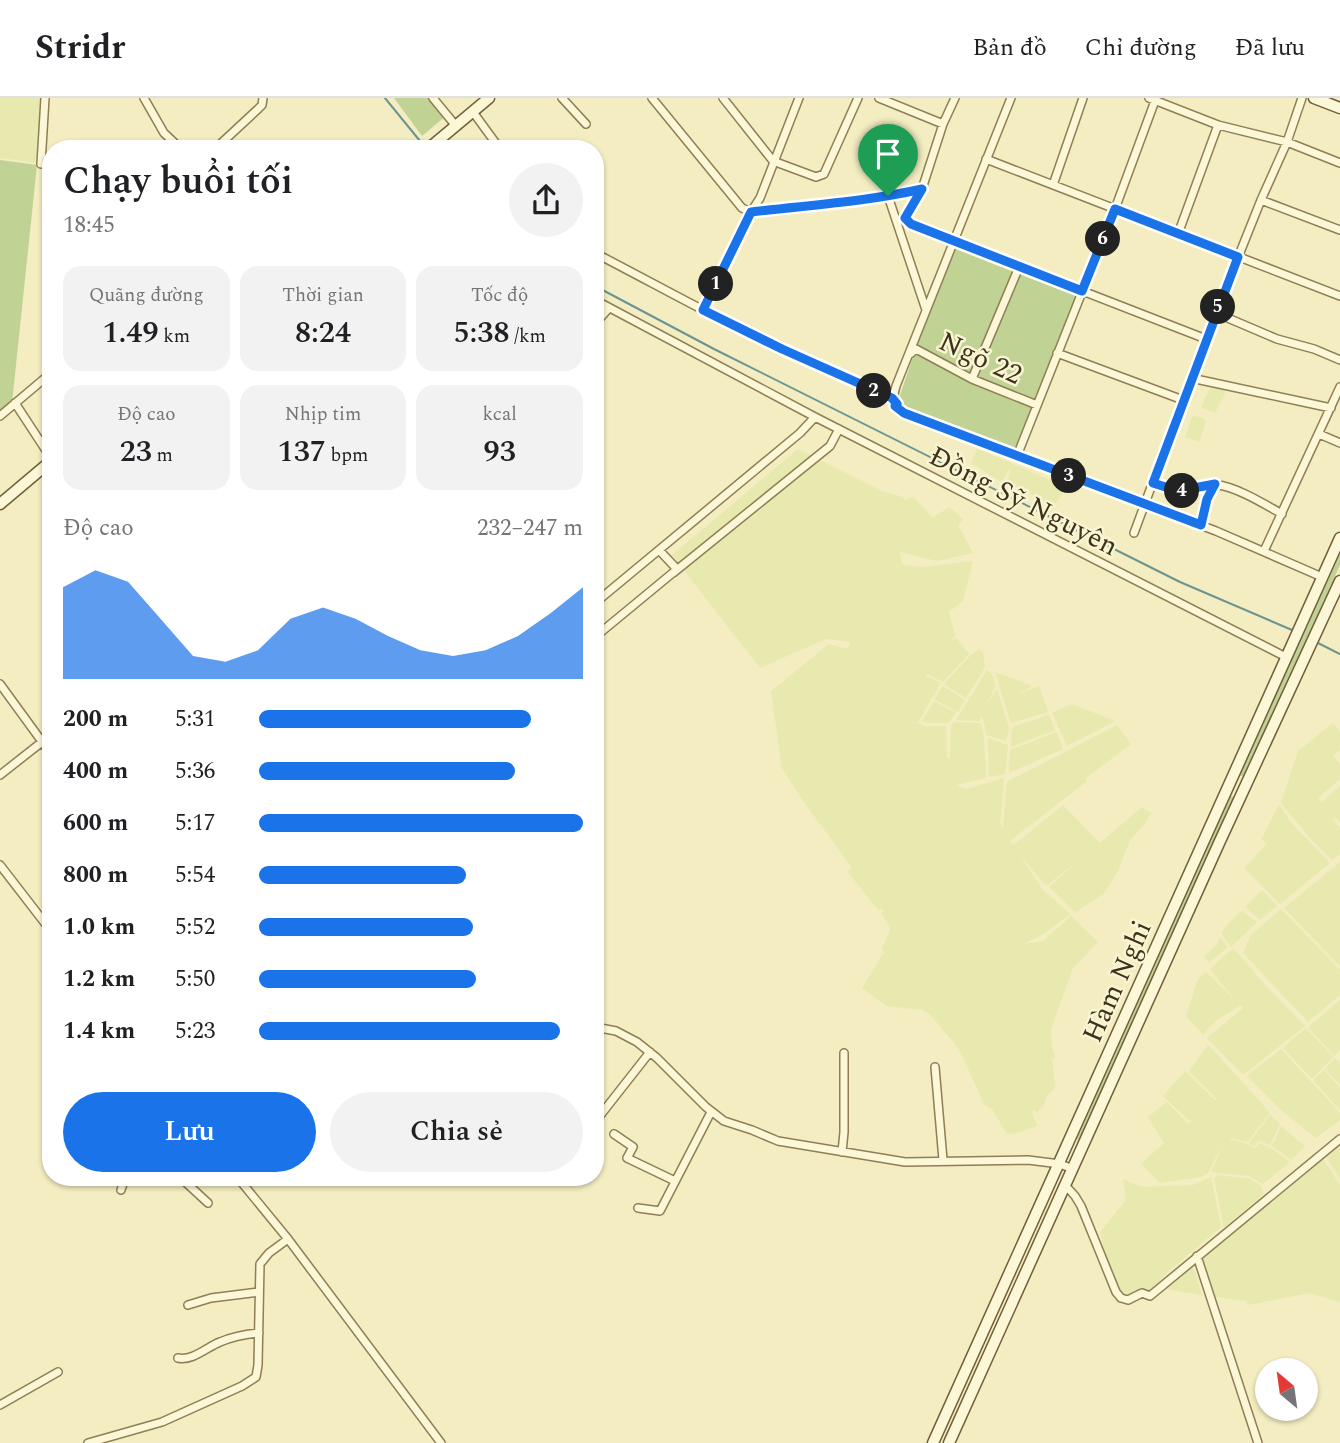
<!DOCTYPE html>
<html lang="vi">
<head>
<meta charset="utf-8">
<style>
  :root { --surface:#fff; --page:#f2f2f2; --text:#202124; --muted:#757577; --line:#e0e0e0; --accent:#1a73e8 }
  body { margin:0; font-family:Spectral,serif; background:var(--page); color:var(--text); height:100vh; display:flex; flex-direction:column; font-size:26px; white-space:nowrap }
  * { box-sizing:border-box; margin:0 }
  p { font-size:23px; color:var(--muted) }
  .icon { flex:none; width:38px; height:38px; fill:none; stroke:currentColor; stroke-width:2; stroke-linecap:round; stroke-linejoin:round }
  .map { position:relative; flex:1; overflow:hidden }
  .details { position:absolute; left:42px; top:42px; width:562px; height:1046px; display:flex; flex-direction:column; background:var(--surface); border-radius:28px; box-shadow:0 2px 5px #0004 }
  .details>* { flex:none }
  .needle { width:46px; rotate:331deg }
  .controls { position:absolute; left:1255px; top:1260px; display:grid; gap:14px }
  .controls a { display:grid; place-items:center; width:63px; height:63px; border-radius:50%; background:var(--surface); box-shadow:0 2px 5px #0004; font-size:35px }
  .pin { position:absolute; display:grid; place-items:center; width:60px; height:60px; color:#fff; margin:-72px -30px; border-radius:50% 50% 50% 0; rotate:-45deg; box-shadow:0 0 7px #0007 }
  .pin .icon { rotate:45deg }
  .km { position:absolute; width:35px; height:35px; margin:-18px; border-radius:50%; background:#222; color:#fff; font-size:19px; line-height:35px; text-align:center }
  .round { display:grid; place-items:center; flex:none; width:74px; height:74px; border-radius:37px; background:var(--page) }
  .summary { display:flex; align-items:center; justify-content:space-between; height:119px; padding:0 21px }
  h1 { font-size:38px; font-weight:600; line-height:52px }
  .metrics { display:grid; grid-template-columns:repeat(3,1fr); gap:10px; height:119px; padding:7px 21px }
  .metrics div { display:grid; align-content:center; border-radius:18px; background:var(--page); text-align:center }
  .metrics b { font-size:30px; font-weight:600 }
  .metrics small { font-size:19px; font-weight:400 }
  .metrics p { font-size:19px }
  .chart { height:196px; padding:14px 21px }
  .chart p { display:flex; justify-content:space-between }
  .chart svg { width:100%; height:126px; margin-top:7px; fill:var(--accent); opacity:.7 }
  .primary-button { display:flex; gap:14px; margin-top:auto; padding:14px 21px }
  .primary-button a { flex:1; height:80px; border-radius:42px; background:var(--accent); color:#fff; font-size:28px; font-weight:600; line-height:80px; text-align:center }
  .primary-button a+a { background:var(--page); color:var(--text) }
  ul { padding:0 21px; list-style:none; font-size:23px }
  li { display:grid; grid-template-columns:112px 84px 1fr; align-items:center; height:52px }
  li i { height:18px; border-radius:9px; background:var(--accent) }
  header { display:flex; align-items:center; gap:42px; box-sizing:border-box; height:98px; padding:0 35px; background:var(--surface); border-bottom:2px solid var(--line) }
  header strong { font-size:33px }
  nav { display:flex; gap:38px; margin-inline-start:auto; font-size:24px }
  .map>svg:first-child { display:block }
</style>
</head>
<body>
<header>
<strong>Stridr</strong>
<nav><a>Bản đồ</a><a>Chỉ đường</a><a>Đã lưu</a></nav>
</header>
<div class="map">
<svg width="1340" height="1345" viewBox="0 0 1340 1345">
  <rect width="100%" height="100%" fill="#f3edc1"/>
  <!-- farmland -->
  <path fill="#e8e9ae" d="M0,0H42L38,65L0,60Z
    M1212,286L1226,293L1215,315L1201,309Z
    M1193,317L1207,322L1199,344L1185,339Z
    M798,351L882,393L903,399L905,402L914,399L933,420L949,409L963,421L958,427L973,455L937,463L900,454L902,467L923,469L973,463L963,503L949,514L955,538L950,544L956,540L969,556L943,584L927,576L926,578L941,585L918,624H916L925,628H946L947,660H950L951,628L954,624L981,625L984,641L986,680L956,687L967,691L1004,680L1000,726L1003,731L1007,684L1117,627L1131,646L1086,680L1087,683L1010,743L1014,747L1063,707L1100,745L1142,709L1151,715L1145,726L1130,742L1118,773L1104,796L1075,814L1049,789L1079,762L1046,788L1019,756L1042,791L1070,816L1042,837L1024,846L1043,843L1071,818L1098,844L1073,870L1051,931L1052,948L1055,959L1052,961L1055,989L1047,998L1044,1007L1036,1015L1034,1011L1032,1014L1037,1028L1018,1035L1007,1036L992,1011L985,1008L959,951L928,914L926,915L923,912L886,908L862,890L884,854L882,850L891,831L881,815L884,813L882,811L878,812L847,773L852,770L799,697L782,670L771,593L829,546L848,551L851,544L826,541L760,570L672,457Z
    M977,351L1013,366L1067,389L1054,408L1008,385L1011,369L1001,384L971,365Z
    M979,551L983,554L985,569L966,600L944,586L969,559Z
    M987,572L993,578L996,588L985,609L997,591L1009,630L1006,643L987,637L982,618L979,623L956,622Z
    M995,574L1032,588L1017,597L1039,588L1048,614L1011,625Z
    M943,588L965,602L958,614L934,601Z
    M934,603L956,615L948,625H927L922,623Z
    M1072,606L1115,623L1067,648L1052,615Z
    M1049,617L1055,632L1011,649L1012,629Z
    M1333,625L1340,633V652L1333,658L1340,667V681L1318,700L1322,704L1340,688V724L1335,719L1332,721L1340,730V756L1332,762L1309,739L1281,705L1298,653Z
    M1057,634L1063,651L1009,675L1010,652Z
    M988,640L1008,647L1005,676L989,679Z
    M1279,707L1293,727L1330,765L1280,806L1244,770L1267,746L1261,741Z
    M1340,764V868L1284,810Z
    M1262,792L1277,808L1260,822L1245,809Z
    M1281,811L1340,872V897L1308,924L1243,855L1251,837Z
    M1242,813L1257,824L1231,849L1221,835L1235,818Z
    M1220,839L1228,849L1209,864L1204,859L1217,846Z
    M1233,850L1267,889L1305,928L1243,977L1207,940L1243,910L1240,907L1216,923L1203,937L1186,918L1198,881L1206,874L1234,901L1210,871Z
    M1340,902V952L1334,958L1308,929Z
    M1306,930L1333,959L1312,981L1283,950Z
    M1208,947L1240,981L1270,1015L1247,1044L1231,1040L1230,1042L1242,1044L1255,1050L1260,1045L1272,1051L1290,1064L1263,1086L1249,1078L1211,1074L1220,1054L1229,1043L1218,1055L1208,1075L1201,1079L1160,1085L1141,1066L1164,1045L1148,1019L1167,1004L1188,1026L1191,1024L1163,998L1185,973L1215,1002L1217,1001L1189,973Z
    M1281,951L1340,1015V1022L1316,1040L1281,1012L1247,978Z
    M1335,960L1340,965V987L1325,971Z
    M1324,972L1340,990V1012L1313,982Z
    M1270,1017L1280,1026L1270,1047L1259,1043L1254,1048L1249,1045Z
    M1281,1028L1305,1048L1291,1062L1271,1047L1275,1043Z
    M1340,1045V1081L1325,1057Z
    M1322,1059L1340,1087V1204L1309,1195L1248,1207L1246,1203L1209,1198L1197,1166L1202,1154Z
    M1217,1077L1250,1081L1261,1088L1264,1096L1224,1129L1214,1080Z
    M1211,1079L1221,1129L1164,1177L1150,1198L1128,1196L1117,1207L1100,1134L1126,1102L1123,1081L1143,1089L1193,1087Z
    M1193,1168L1202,1197L1159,1190Z"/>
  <!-- green -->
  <path fill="#c0d294" d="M394,0H432L447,17L422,38Z
    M0,62L37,67L12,305L0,314Z
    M953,145L1081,195L1015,354L897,306L914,256L910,254Z
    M1340,455V467L1244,679L1239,677Z
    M1231,698L1236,700L1081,1043L1077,1041Z"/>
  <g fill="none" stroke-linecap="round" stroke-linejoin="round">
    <!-- stream -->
    <path stroke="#6a9491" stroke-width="2" d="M385,0L420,43
      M595,188L714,251L1180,484L1292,532
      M1316,544L1340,556"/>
    <!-- street casing -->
    <g stroke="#8f7e56" stroke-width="10">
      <path id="street" d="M144,0L164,35L181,51
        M433,0L456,28
        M562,0L586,26
        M652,0L742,110L751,114
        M723,0L773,63L816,79L824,76L858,0
        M879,0L943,26
        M955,0L943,26L922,91L905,119L910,126L1206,241
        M1011,0L896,288L893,300L897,306L895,308L904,315L1216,433L1322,479
        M1149,0L1218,27L1287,44L1340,65
        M473,14L500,51
        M215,51L258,11L262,7L263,0
        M986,61L1340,198
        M41,66L45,0
        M1053,87L1083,0
        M888,98L926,212
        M1261,102L1340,132
        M751,114C808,107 865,104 922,91
        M1178,136L1218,27
        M595,155C693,206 789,261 893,300
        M595,202L815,319L1286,559
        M703,212L751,114L760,100L799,0
        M1216,215L1277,241L1314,251L1340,262
        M595,226L609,210
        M1057,255L1183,302
        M910,256L916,251L972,281L1037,307
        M1191,280L1331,310
        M972,281L1019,169
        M15,305L51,360
        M0,318L51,275
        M1319,336L1340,345
        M1017,358L1115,111L1156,0
        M1153,385C1165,390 1176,394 1190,392C1199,390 1207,386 1217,387C1235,388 1266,407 1282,416
        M1201,427L1207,401L1215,386
        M1134,435L1213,222L1261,102L1287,44L1302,0
        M1264,453L1340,289
        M673,475L830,348L839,331
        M595,505L800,335L815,319
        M595,539L675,473V469L659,452
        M0,586L51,656
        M0,677L42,644
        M0,767L51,833
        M595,929L616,933L637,944L657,960L706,1009L724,1023L752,1032L778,1043L905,1064L1028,1062L1060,1066L1073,1071
        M935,969L943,1062
        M595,1024L650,954
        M614,1036L633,1049L627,1060L675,1083
        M842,1054L844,1034V955
        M181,1080L208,1105
        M238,1080L288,1141L441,1345
        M1065,1087L1075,1098L1081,1108L1116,1194L1121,1200L1128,1202L1142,1195L1150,1198L1340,1041
        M121,1092L125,1080
        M638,1110L660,1113L711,1014
        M1197,1158L1258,1345
        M188,1207L211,1200L259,1194
        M178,1260C193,1263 207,1249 220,1244C232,1239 245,1236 259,1235
        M0,1307L58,1274
        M88,1345L162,1324L242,1288L256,1279L258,1267L260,1166L269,1155L288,1141"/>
    </g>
    <!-- secondary casing -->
    <g stroke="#705f3a" stroke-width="13">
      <path id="secondary" d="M1314,0L1340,10
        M428,51L489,0
        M0,406L51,363
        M933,1345L1340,440
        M949,1345L1220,743L1340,483"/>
    </g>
    <!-- street -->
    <use href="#street" stroke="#fcf7d6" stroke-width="7"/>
    <!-- secondary -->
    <use href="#secondary" stroke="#fcf7d6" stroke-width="10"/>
  </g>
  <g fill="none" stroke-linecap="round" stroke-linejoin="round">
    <!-- route casing -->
    <g stroke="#fff" stroke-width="14">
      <path id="route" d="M922,91L905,120L911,126L1082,193L1115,111L1238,159L1153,385L1178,393L1215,386L1207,401L1201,427L904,315L895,308L897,306L892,300L782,251L703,212L751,114C808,107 865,104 922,91Z"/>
    </g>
    <!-- route -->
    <use href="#route" stroke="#1a73e8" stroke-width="9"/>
  </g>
  <g text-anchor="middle" stroke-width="5" stroke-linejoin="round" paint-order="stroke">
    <!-- street labels -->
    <g font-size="28" fill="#3d321c" stroke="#f9f5d2">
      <text transform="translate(981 259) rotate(25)" y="10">Ngõ 22</text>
      <text transform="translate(1024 402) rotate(27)" y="10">Đồng Sỹ Nguyên</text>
      <text transform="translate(1116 883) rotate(-66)" y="10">Hàm Nghi</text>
    </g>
  </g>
</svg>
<div class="controls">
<a><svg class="needle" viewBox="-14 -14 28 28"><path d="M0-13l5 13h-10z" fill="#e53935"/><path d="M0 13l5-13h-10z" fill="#757577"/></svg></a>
</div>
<div class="pin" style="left:888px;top:98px;background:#1e9e55"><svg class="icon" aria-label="arrive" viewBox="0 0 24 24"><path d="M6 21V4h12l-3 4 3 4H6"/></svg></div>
<b class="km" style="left:716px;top:186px">1</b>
<b class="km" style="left:874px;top:293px">2</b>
<b class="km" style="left:1069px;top:378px">3</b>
<b class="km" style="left:1182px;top:393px">4</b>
<b class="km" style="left:1218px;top:209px">5</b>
<b class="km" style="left:1103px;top:141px">6</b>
<section class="details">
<div class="summary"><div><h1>Chạy buổi tối</h1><p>18:45</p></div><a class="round"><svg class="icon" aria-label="share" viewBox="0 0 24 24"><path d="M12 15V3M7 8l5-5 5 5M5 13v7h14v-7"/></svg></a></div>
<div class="metrics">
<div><p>Quãng đường</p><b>1.49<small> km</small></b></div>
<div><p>Thời gian</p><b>8:24</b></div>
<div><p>Tốc độ</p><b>5:38<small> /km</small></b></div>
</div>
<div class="metrics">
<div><p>Độ cao</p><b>23<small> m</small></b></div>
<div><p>Nhịp tim</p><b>137<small> bpm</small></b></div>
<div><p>kcal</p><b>93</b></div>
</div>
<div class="chart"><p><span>Độ cao</span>232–247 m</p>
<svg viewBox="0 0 160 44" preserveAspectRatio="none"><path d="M0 44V12L10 6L20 10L30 23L40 36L50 38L60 34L70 23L80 19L90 23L100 29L110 34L120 36L130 34L140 29L150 21L160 12V44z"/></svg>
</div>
<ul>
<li><b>200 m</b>5:31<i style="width:84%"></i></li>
<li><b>400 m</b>5:36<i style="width:79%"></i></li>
<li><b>600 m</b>5:17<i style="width:100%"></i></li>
<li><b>800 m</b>5:54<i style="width:64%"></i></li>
<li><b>1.0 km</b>5:52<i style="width:66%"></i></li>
<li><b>1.2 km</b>5:50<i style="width:67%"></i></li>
<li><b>1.4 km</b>5:23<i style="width:93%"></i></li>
</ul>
<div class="primary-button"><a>Lưu</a><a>Chia sẻ</a></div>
</section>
</div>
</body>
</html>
